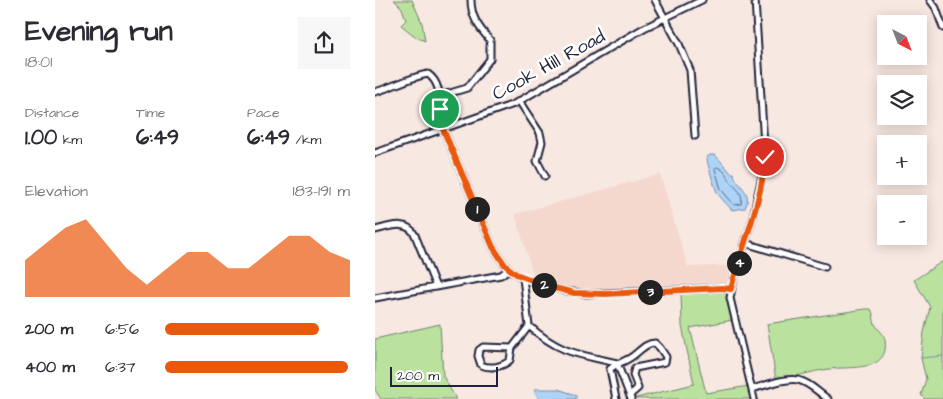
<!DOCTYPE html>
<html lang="en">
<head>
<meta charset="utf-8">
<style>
  :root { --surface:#fff; --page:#f7f7f7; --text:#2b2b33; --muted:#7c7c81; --accent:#ea580c }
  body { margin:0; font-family:"Architects Daughter",sans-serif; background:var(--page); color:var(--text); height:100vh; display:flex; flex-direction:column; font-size:19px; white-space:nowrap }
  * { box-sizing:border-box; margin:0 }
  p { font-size:16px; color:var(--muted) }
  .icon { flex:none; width:28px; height:28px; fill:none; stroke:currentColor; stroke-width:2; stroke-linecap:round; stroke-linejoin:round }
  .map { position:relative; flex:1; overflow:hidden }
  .panel { display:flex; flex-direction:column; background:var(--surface); width:375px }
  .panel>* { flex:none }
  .needle { width:32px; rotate:138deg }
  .buttons { position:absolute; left:502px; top:15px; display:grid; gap:10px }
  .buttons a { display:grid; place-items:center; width:50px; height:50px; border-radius:0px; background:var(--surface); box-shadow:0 2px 12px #0003; font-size:25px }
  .scale { position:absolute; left:15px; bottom:12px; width:108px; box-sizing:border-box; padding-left:5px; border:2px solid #22223b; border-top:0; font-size:14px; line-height:18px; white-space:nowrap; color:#22223b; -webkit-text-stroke:4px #fff; paint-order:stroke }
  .pin { position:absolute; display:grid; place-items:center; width:42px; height:42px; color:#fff; margin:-21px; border:2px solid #fff; border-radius:50%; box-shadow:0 1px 5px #0007 }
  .km { position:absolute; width:25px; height:25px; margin:-12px; border-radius:50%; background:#222; color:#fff; font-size:14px; line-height:25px; text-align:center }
  .round { display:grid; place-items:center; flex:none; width:52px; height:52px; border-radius:0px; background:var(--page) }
  .headline { display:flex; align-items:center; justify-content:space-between; height:85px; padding:0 25px }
  h1 { font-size:28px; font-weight:700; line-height:38px }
  .metrics { display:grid; grid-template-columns:repeat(3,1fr); gap:8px; height:85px; padding:5px 25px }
  .metrics div { display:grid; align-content:center }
  .metrics b { font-size:21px; font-weight:700 }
  .metrics small { font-size:14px; font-weight:400 }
  .metrics p { font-size:14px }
  .chart { height:140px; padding:10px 25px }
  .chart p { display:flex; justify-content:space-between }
  .chart svg { width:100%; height:90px; margin-top:5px; fill:var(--accent); opacity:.7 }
  ul { padding:0 25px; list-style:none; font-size:16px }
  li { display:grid; grid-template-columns:80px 60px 1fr; align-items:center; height:38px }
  li i { height:12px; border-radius:6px; background:var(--accent) }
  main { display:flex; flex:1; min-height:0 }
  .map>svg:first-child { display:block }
</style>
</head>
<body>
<main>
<section class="panel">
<div class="headline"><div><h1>Evening run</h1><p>18:01</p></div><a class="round"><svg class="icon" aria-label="share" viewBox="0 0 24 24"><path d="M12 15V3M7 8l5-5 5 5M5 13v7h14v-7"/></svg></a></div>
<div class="metrics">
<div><p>Distance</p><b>1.00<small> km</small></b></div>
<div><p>Time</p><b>6:49</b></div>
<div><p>Pace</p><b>6:49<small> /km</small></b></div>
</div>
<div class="chart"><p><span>Elevation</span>183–191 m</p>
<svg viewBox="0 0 160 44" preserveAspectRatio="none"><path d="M0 44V26L10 18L20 10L30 6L40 18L50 30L60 38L70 30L80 22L90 22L100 30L110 30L120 22L130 14L140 14L150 22L160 26V44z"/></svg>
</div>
<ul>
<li><b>200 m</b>6:56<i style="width:83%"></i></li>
<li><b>400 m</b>6:37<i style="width:99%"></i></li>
</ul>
</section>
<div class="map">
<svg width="568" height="399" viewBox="0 0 568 399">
  <rect width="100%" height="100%" fill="#f8e8e2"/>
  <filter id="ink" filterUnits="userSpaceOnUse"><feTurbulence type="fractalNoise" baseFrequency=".02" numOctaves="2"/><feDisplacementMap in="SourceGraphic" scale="10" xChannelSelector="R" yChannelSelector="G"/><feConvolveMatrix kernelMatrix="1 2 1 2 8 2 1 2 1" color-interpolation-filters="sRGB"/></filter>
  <g filter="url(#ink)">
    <!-- built -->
    <path fill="#f4d8ce" d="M285,174L313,267L358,265L352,283L206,290L159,277L140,214Z"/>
    <!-- green -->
    <path fill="#bae29e" stroke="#6e826c" d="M19,0H37L47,23L50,41L41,37L26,25L31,20L27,8Z
      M568,261V399H550L546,395L551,379L546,358L549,332L555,307L539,280Z
      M349,291L352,294L358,320L315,328L331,393L374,386L377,399H257L319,384L307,326L306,293Z
      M490,309H496C499,314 498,319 500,324C503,330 509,333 510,340C515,373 475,366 454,369C436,371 419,378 401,380L392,324Z
      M65,324L68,376L81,399H6L0,390V339Z"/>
    <!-- water -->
    <path fill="#add3f6" stroke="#758cab" d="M335,155H339L343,158L356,173H359C360,186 379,190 370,208L357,210C352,204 345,198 342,192C340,189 331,160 332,157Z
      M160,389H183L201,395V399H164L160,392Z"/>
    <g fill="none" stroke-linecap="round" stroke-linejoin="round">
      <!-- shore -->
      <path stroke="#5a6986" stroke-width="1" d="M342,167C349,169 352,176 356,182C362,190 369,193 366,204L359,205L346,189L340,169Z"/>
      <!-- stream -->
      <path stroke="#758cab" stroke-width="1" d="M546,358L568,356"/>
      <!-- minor casing -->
      <g stroke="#22223b" stroke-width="9">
        <path id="minor" d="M280,0L304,44L315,70L320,136
          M555,0L561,8L568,28
          M0,92C18,87 35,77 53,74C70,86 63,111 69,129
          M65,96L92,88L115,59V40C104,28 96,17 96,0
          M144,101L165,133L167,142L162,161L170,176
          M68,129L118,247L130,265L138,272L148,278L190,291L212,294L347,288L356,289
          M0,153L139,104L269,28L327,0
          M0,230C14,227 32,219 40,235L61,287
          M370,243L450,267
          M148,278L154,326C186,354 203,354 242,363L256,399
          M0,298L126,275L134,269
          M137,348L108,347L104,350L103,356L106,365C115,369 128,367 135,360L137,348L154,326
          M377,389C389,386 411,377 423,380C434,382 444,393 453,399
          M241,399L235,369C241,364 246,363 253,359C263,354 269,343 280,343L285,348L291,357L290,362L260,368L258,375L263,388L255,395
          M379,399L355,298L359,278L378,217L390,162L380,0"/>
      </g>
      <!-- minor -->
      <use href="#minor" stroke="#fff" stroke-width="5"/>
    </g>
  </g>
  <g fill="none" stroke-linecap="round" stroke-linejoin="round" filter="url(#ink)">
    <!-- route casing -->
    <g stroke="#fff" stroke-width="10">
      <path id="route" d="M65,109L68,129L118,247L130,265L141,274L172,286L199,293L230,294L347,288L356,289C367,245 387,203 390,157"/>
    </g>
    <!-- route -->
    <use href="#route" stroke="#ea580c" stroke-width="6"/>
  </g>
  <g text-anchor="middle" stroke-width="5" stroke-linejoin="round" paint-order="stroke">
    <!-- street labels -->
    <g font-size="19" fill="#22223b" stroke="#fff">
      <text transform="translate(173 64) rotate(-29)" y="7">Cook Hill Road</text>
    </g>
  </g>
</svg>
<div class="buttons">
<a><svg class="needle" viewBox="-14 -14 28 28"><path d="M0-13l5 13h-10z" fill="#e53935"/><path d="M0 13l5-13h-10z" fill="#7c7c81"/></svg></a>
<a><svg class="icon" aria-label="layers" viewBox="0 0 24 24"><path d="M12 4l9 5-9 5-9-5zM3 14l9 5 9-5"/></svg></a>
<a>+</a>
<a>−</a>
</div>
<div class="scale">200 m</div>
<div class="pin" style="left:65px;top:109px;background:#1e9e55"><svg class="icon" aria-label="arrive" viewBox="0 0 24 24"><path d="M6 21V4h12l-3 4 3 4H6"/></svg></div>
<div class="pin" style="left:390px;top:157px;background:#d93025"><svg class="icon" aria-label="check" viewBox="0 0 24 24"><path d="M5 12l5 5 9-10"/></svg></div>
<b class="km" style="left:102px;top:209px">1</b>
<b class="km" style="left:169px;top:285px">2</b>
<b class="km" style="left:275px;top:292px">3</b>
<b class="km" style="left:364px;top:263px">4</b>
</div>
</main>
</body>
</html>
